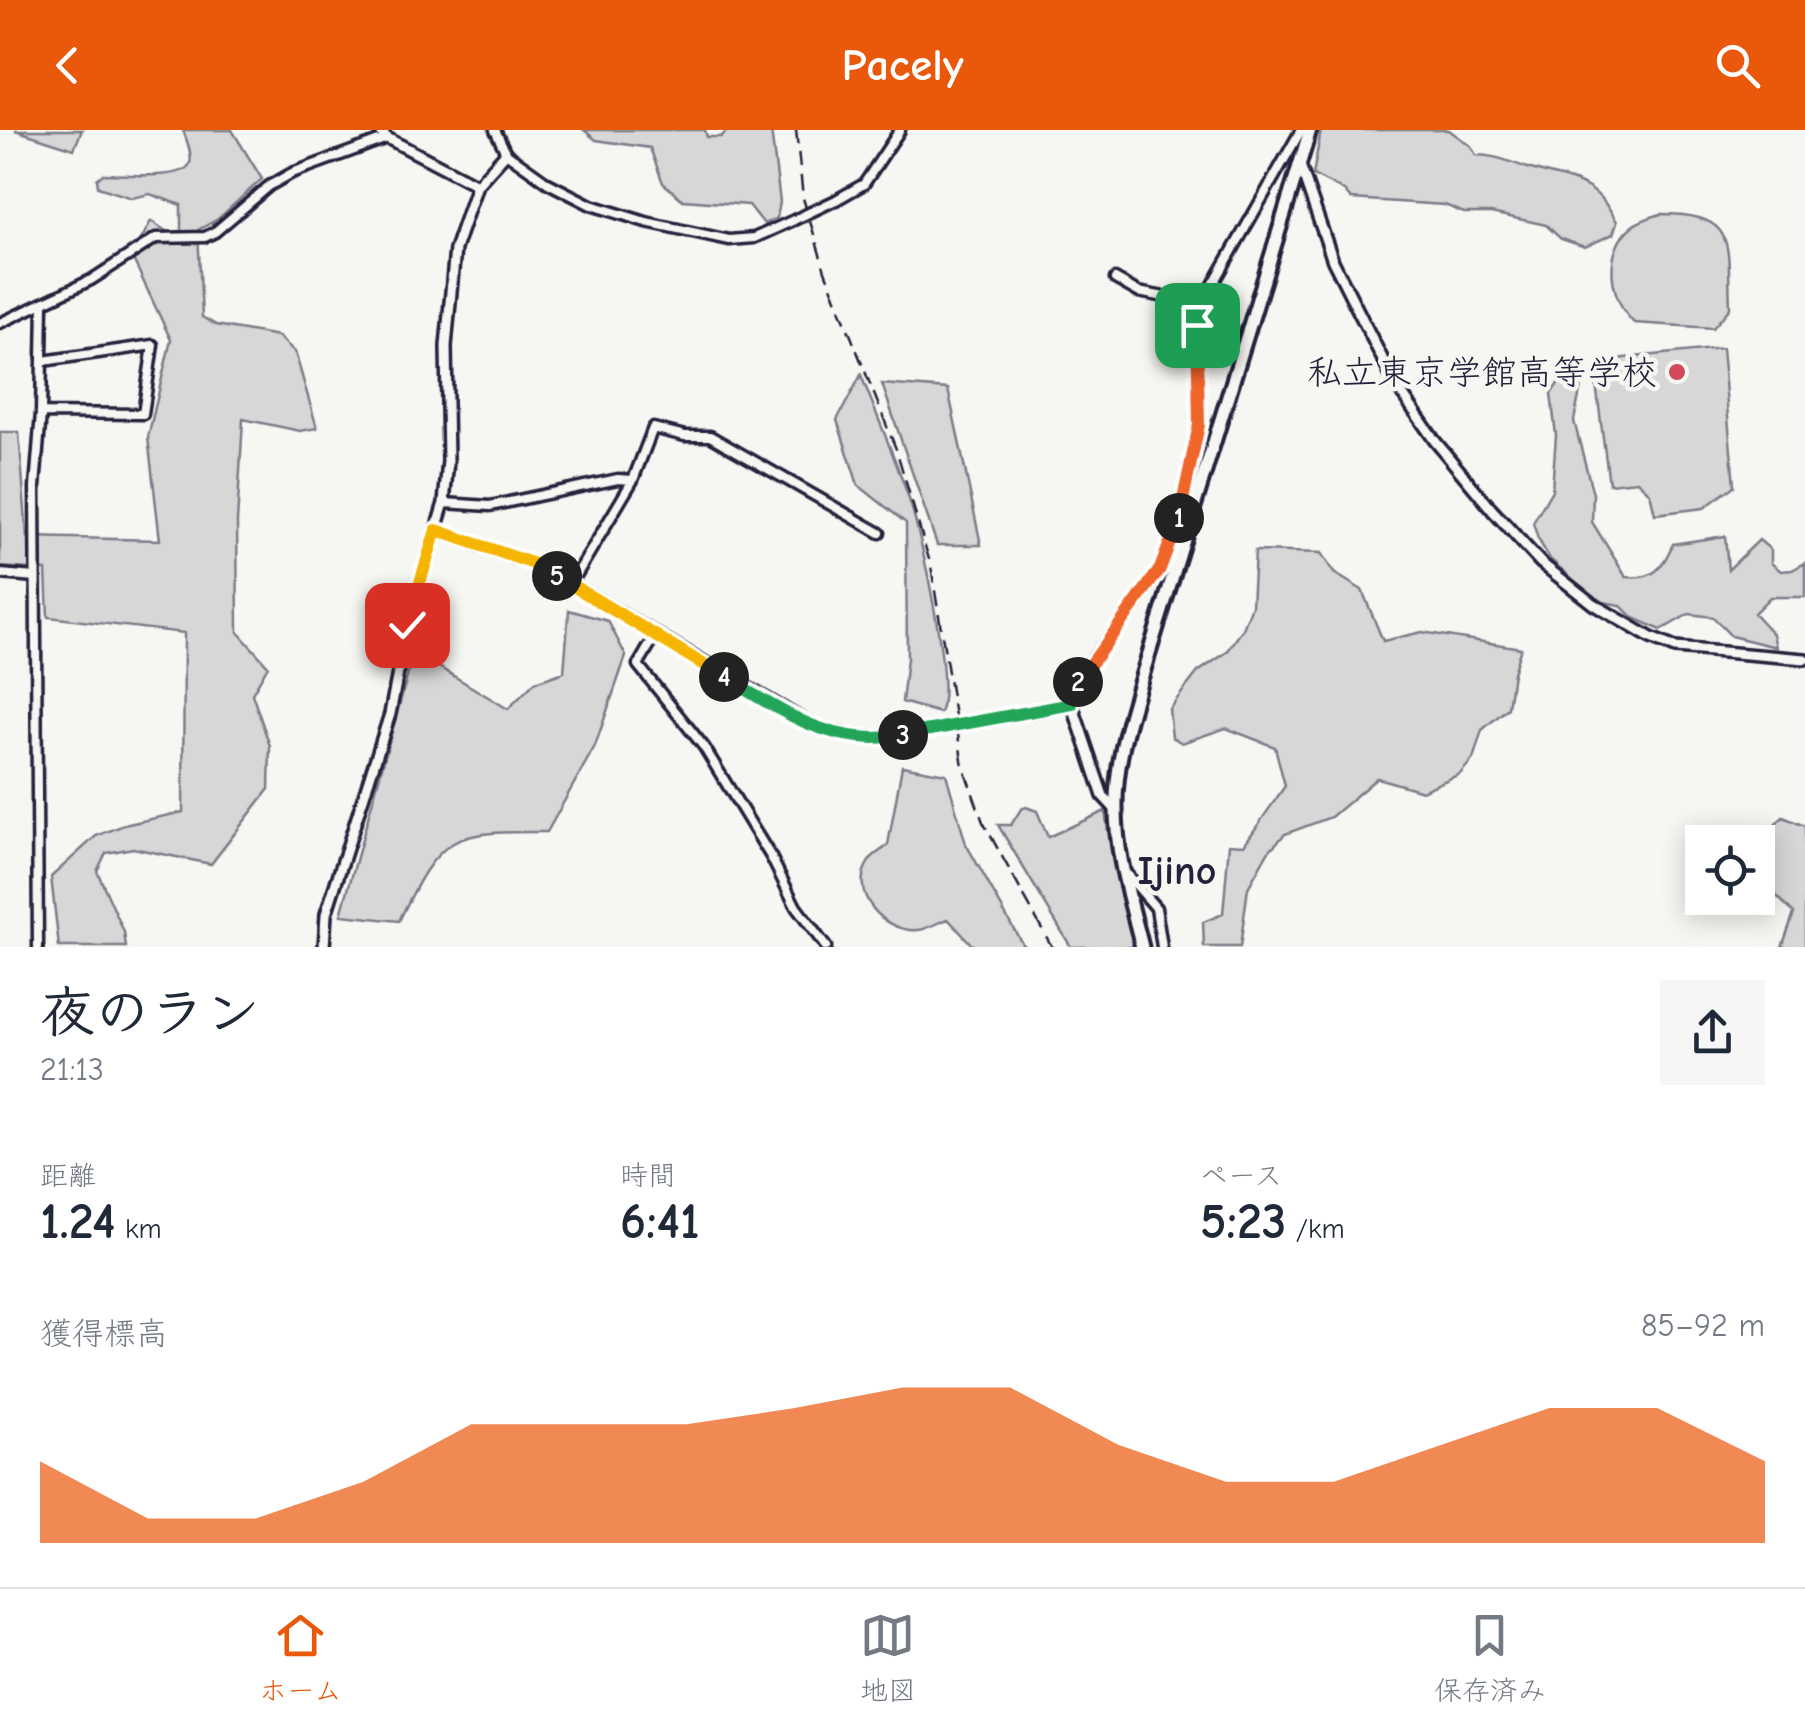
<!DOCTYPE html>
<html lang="ja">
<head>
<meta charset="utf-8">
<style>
  :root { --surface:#fff; --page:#f6f6f7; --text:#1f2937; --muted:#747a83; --line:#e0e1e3; --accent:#ea580c }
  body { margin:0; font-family:"Comic Neue","Klee One",sans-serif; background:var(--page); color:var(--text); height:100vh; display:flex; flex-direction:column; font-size:38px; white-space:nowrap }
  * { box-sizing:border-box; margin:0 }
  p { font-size:32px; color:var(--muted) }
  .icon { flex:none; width:55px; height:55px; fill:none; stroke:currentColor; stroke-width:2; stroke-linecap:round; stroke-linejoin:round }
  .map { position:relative; height:817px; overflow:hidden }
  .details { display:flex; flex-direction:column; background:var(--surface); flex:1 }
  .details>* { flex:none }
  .controls { position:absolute; left:1685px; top:695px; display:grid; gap:20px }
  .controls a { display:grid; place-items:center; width:90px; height:90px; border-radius:0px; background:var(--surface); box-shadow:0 5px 25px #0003; font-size:50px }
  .pin { position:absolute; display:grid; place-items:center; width:85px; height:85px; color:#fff; margin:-42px; border-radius:20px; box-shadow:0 5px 15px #0006 }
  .km { position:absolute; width:50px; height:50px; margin:-25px; border-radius:50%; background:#222; color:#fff; font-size:28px; line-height:50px; text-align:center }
  .round { display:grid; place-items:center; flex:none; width:105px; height:105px; border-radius:0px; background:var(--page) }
  .headline { display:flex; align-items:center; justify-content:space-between; height:170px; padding:0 40px }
  h1 { font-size:55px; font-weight:700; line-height:75px }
  .figures { display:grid; grid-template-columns:repeat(3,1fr); gap:15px; height:170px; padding:10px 40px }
  .figures div { display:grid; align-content:center }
  .figures b { font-size:50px; font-weight:700 }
  .figures small { font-size:28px; font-weight:400 }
  .figures p { font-size:28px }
  .chart { height:280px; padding:20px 40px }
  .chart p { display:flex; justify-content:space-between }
  .chart svg { width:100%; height:180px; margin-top:10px; fill:var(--accent); opacity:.7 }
  header { display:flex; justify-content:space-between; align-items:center; height:130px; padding:0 40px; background:var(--accent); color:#fff; font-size:45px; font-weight:700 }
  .dock { display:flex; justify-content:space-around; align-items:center; height:140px; border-top:2px solid var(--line); background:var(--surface); font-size:28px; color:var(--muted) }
  .dock a { display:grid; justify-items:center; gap:5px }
  .dock .on { color:var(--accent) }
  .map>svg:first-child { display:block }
</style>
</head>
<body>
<header><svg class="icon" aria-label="back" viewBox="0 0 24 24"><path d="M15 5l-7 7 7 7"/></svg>Pacely<svg class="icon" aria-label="search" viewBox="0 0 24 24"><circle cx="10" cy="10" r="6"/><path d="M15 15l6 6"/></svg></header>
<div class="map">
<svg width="1805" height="817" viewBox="0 0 1805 817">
  <rect width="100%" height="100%" fill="#f6f6f2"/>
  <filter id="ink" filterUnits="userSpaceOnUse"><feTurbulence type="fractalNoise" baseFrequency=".01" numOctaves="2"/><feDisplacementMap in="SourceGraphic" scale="20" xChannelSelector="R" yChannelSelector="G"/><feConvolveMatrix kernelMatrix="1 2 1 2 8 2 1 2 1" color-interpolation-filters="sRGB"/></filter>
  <g filter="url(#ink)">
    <!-- green -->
    <path fill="#d7d7d7" stroke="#7c7c89" stroke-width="2.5" d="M15,0H82L74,19Z
      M183,0H232L262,49L218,89L198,100L202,187L216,195L278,206L295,222L317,298L300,301L243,289L237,392L238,502L268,536L252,564L270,616L269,659L211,734L133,718L106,723L97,741L124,802L126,817H59L51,747L96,706L124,695L183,682L184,503L48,487L46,440L0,437V302H19L27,407L160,410L148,307L171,210L132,127L151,91L181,111V75L150,64L132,68L98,57L97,49L103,44C121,44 185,51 190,33C193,24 186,9 183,0Z
      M584,0H705L707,7H721L728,0H771L780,72L777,88L764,94L749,75L683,70L663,53L650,18L596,10Z
      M1321,0H1449L1471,16L1476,25C1497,25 1511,33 1531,39C1573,52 1594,48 1617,92L1613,104L1585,117L1561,109L1546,95L1491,83H1464L1445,75L1351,69L1344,61L1313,45Z
      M1661,84C1739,84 1727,114 1730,178L1713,198L1634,193C1609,169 1603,121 1631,97C1640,90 1651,87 1661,84Z
      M1722,218L1734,356L1704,378L1655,384L1650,363L1637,351L1609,354L1595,246L1615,229Z
      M1586,230L1574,291L1593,364L1592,392L1626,447C1655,450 1661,439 1673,414L1725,406L1728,440L1759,410L1771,420V433L1781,441L1792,440L1805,433V467H1770L1754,483L1773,504L1776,517L1731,506L1713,487L1689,484L1661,500L1632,487L1620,475L1597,471L1550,429L1538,409L1533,393L1552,360L1556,305L1551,264L1569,237Z
      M861,245C877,286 895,327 909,369C921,404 954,554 940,583L902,572L907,529L906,393L858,355L837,290Z
      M882,254L948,259L981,415H937Z
      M1255,421L1321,423L1334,443L1362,460L1383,511L1422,502L1521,518L1513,543L1508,578L1482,600L1473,629L1460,644L1422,661L1377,648L1331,687L1285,704L1268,722L1248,758L1240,817H1204L1203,792L1223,784L1229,714L1244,715L1285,656L1275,617L1226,598L1182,613L1172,607L1169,579L1198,542L1227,522L1243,499L1252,476Z
      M569,480L608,491L626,526L595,616L547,702C450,701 441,704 399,791L341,785L414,522L508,579L535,552L564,542Z
      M902,636L946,644L966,714L1024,817H974L948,789C939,792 928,799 918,800C885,803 846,762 870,730C874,724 883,720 888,715Z
      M1026,677L1037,681L1048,707L1105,681L1113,733L1134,817H1071L998,695H1011L1021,679Z
      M1783,687L1805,696V817H1782L1794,783L1758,748C1756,716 1760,709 1783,687Z"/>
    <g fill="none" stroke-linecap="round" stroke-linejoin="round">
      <!-- minor casing -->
      <g stroke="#22223b" stroke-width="15">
        <path id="minor" d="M495,0L506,23L548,53L591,75L646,92L729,110L754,108L794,90
          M836,70L864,54L900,0
          M1115,149L1138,162L1202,174
          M0,193L91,150L156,108L205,107L215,102L269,56L292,43L387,8
          M41,283L143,284L153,215L43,231
          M444,373L490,376L618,349L633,350
          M0,444L35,447
          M571,454L633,350L653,298L685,306H710L880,403
          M655,506L638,535L704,617L771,727L796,777L826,817
          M1072,574C1081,523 1147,475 1167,425C1183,386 1195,340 1199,298C1202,256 1192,215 1202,174L1301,0
          M1123,740L1156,778L1162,817
          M38,817L35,357L41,283L43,174"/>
      </g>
      <!-- tertiary casing -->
      <g stroke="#22223b" stroke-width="16">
        <path id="tertiary" d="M379,0L387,8L477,55
          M1300,35L1333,131L1394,252L1435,311L1493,381L1541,433L1593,474L1651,508L1675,518L1805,529
          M436,401L540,436L815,597C869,615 891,607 945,597
          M965,594L1072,574L1103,666L1116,680
          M324,817L326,784L390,584L407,495L444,373L448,331L446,216L455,119L477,55L506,23"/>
      </g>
      <!-- trunk casing -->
      <g stroke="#22223b" stroke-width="19">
        <path id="trunk" d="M1142,817C1131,772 1116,726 1116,679C1115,637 1127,596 1139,556L1310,0"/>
      </g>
      <!-- minor -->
      <use href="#minor" stroke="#f6f6f2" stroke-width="8"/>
      <!-- tertiary -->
      <use href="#tertiary" stroke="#f6f6f2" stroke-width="9"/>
      <!-- trunk -->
      <use href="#trunk" stroke="#f6f6f2" stroke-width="11"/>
      <!-- rail -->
      <path stroke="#22223b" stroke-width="2.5" stroke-dasharray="15 8" stroke-linecap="butt" d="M796,0L803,68L825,141L896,319L931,436L963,636L983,692L1052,817"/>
      <!-- minor-bridge casing -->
      <g stroke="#22223b" stroke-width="15" stroke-linecap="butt">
        <path id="minor-bridge" d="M794,90L836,70"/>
      </g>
      <!-- tertiary-bridge casing -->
      <g stroke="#22223b" stroke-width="16" stroke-linecap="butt">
        <path id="tertiary-bridge" d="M945,597L965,594"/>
      </g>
      <!-- minor-bridge -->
      <use href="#minor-bridge" stroke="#f6f6f2" stroke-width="8"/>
      <!-- tertiary-bridge -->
      <use href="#tertiary-bridge" stroke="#f6f6f2" stroke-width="9"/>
    </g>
  </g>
  <g fill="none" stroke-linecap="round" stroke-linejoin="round" filter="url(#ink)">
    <!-- split-1 casing -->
    <g stroke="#fff" stroke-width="20">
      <path id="split-1" d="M1179,388L1199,295L1197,195"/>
    </g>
    <!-- split-2 casing -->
    <g stroke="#fff" stroke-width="20">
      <path id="split-2" d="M1078,552L1160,439L1179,388"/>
    </g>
    <!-- split-3 casing -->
    <g stroke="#fff" stroke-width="20">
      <path id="split-3" d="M903,605L1072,574L1078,552"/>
    </g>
    <!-- split-4 casing -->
    <g stroke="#fff" stroke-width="20">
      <path id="split-4" d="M724,547C783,581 832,619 903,605"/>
    </g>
    <!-- split-5 casing -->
    <g stroke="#fff" stroke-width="20">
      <path id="split-5" d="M557,446L724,547"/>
    </g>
    <!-- split-6 casing -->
    <g stroke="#fff" stroke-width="20">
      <path id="split-6" d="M407,495L436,400L540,436L557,446"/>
    </g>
    <!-- split-1 -->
    <use href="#split-1" stroke="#f0652b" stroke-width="12"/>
    <!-- split-2 -->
    <use href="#split-2" stroke="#f0652b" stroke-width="12"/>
    <!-- split-3 -->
    <use href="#split-3" stroke="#22a559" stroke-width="12"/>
    <!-- split-4 -->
    <use href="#split-4" stroke="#22a559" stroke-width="12"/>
    <!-- split-5 -->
    <use href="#split-5" stroke="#f5b400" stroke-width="12"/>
    <!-- split-6 -->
    <use href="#split-6" stroke="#f5b400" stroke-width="12"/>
  </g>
  <!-- markers -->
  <circle fill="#d1495b" stroke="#f6f6f2" stroke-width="4" cx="1677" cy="242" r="10"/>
  <g text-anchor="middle" stroke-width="9" stroke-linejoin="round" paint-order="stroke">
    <!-- poi labels -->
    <g font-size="35" fill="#22223b" stroke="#f6f6f2" text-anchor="end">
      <text x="1657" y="254">私立東京学館高等学校</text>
    </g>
    <!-- quarter labels -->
    <g font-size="40" font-weight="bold" fill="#22223b" stroke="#f6f6f2">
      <text x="1177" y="754">Ijino</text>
    </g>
  </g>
</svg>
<div class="controls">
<a><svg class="icon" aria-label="locate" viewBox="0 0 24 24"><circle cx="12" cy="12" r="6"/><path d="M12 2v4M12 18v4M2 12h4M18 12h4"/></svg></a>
</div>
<div class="pin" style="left:1197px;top:195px;background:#1e9e55"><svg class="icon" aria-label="arrive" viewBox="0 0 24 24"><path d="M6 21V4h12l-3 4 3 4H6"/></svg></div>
<div class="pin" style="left:407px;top:495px;background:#d93025"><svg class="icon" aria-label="check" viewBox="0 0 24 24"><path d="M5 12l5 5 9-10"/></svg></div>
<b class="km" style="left:1179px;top:388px">1</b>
<b class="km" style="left:1078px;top:552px">2</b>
<b class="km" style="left:903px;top:605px">3</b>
<b class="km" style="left:724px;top:547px">4</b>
<b class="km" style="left:557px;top:446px">5</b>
</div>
<section class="details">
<div class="headline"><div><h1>夜のラン</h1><p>21:13</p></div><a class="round"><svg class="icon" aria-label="share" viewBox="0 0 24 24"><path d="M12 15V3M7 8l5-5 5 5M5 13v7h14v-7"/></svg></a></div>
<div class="figures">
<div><p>距離</p><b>1.24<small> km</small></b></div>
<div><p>時間</p><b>6:41</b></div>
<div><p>ペース</p><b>5:23<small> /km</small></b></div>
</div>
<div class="chart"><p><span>獲得標高</span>85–92 m</p>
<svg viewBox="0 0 160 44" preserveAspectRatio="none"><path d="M0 44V24L10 38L20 38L30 29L40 15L50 15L60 15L70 11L80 6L90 6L100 20L110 29L120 29L130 20L140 11L150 11L160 24V44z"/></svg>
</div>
</section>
<nav class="dock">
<a class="on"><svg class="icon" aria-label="home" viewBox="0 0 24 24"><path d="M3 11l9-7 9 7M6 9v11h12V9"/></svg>ホーム</a>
<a><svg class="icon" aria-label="map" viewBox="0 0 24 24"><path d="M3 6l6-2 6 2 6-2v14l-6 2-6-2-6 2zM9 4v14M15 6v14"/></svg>地図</a>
<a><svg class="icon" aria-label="saved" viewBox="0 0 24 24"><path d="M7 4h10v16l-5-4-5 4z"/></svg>保存済み</a>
</nav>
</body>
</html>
